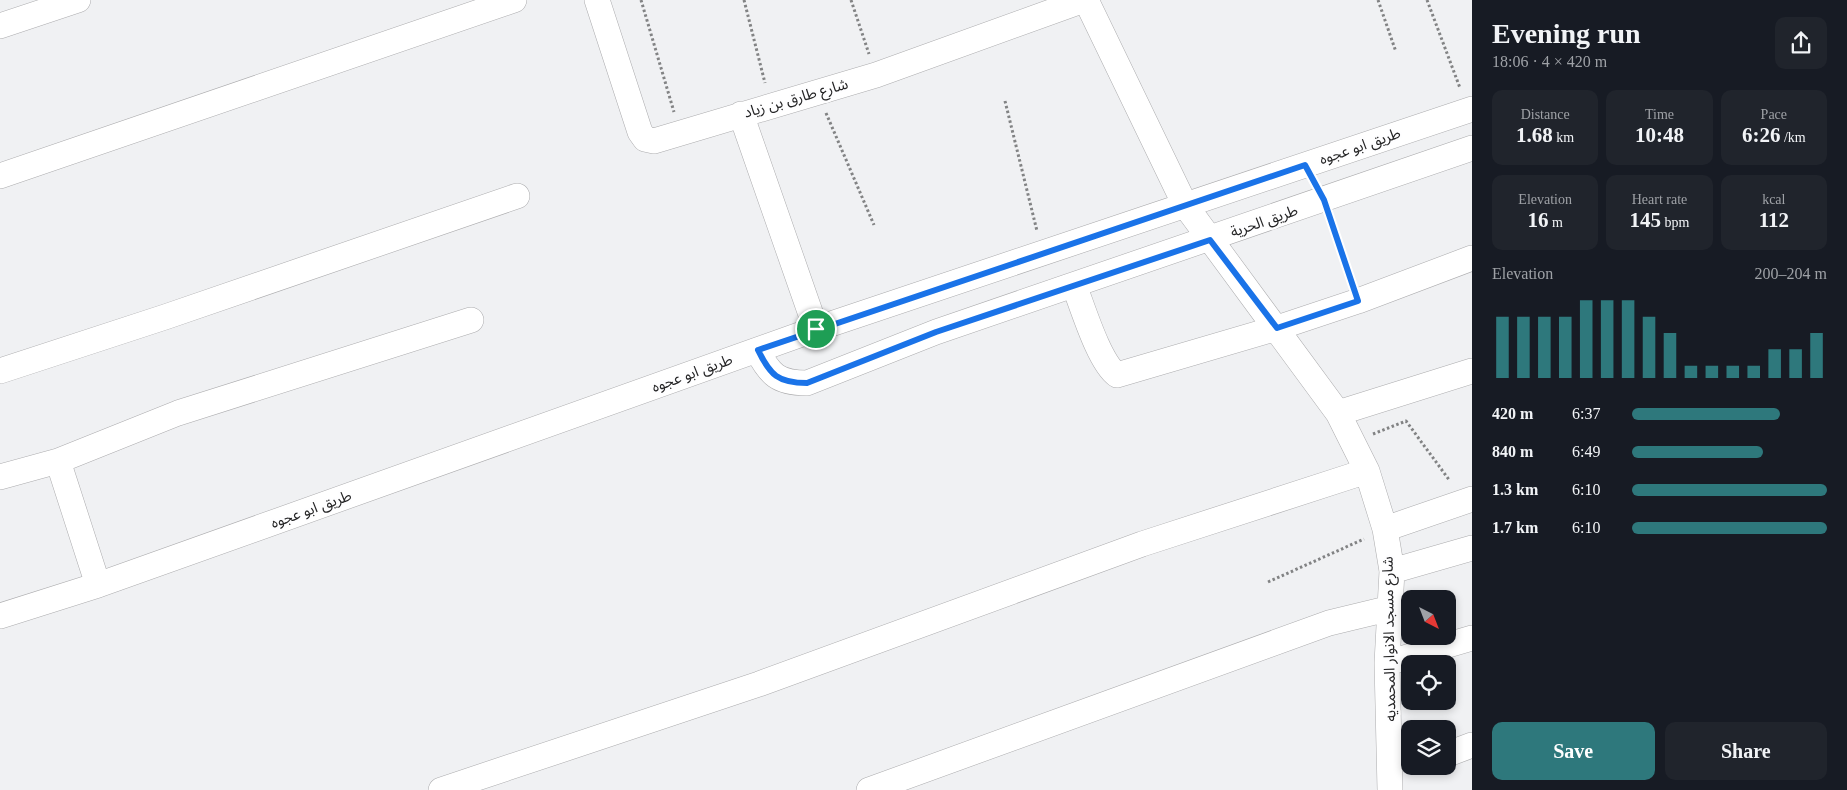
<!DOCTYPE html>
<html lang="en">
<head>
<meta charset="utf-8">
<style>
  :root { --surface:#171b24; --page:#20242c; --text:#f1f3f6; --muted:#9ea1a6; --accent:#2e787c }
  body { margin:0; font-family:"Times New Roman","Noto Sans Arabic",serif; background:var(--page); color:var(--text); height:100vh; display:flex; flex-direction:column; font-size:19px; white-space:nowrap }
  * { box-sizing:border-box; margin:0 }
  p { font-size:16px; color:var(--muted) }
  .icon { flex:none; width:28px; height:28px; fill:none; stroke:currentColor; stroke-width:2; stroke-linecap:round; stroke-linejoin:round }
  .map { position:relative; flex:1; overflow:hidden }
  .sheet { display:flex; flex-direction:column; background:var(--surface); width:375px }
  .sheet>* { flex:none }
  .needle { width:32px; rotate:138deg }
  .tools { position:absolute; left:1401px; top:590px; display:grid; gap:10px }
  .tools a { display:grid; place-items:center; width:55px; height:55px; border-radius:10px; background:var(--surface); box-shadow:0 2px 8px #0003; font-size:25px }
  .pin { position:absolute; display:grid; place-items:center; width:42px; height:42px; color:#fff; margin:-21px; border:2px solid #fff; border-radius:50%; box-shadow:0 1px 5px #0007 }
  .round { display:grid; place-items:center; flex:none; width:52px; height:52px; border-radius:10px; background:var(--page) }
  .summary { display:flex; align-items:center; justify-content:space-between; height:85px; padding:0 20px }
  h1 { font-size:28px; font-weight:700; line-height:38px }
  .figures { display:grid; grid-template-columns:repeat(3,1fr); gap:8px; height:85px; padding:5px 20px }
  .figures div { display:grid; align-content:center; border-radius:10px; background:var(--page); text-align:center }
  .figures b { font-size:21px; font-weight:700 }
  .figures small { font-size:14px; font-weight:400 }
  .figures p { font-size:14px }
  .chart { height:140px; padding:10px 20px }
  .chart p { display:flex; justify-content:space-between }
  .chart svg { width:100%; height:90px; margin-top:5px; stroke:var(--accent); stroke-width:6 }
  .primary-button { display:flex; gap:10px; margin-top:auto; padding:10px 20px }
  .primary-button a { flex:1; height:58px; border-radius:10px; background:var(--accent); color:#fff; font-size:20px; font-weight:700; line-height:58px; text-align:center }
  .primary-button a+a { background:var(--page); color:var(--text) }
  ul { padding:0 20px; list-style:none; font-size:16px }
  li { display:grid; grid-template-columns:80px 60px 1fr; align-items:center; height:38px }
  li i { height:12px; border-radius:6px; background:var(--accent) }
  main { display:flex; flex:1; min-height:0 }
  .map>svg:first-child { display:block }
</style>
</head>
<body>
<main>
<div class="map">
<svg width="1472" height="790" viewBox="0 0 1472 790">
  <rect width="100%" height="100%" fill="#f0f1f3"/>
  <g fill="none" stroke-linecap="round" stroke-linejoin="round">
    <!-- minor casing -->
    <g stroke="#acacae" stroke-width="26">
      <path id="minor" d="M597,0L640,132L645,139L654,141L876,75L1084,0
        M1086,0L1185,205L1338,413L1367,471L1385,529L1392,571L1387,663L1390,790
        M0,26L78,0
        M741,114L816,329
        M0,176L514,0
        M1074,285C1083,308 1099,362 1117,375L1277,328L1358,301L1472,258
        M757,350C770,375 778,383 807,383L936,332L1472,148
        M0,371L165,317L517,196
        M1338,413L1472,371
        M58,461L178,413L471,320
        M0,477L58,461L98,585
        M1385,529L1472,499
        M1392,571L1472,548
        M0,616L98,585L816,329L1472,109
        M1387,663L1472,638
        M1448,754L1472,745
        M441,790L759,684L1142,544L1367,471
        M869,790L1329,623L1391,608"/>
    </g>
    <!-- path -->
    <path stroke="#828384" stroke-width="3" stroke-dasharray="2.5 2.5" stroke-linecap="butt" d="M641,0L674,112
      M744,0L765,83
      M851,0L869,54
      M1378,0L1396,52
      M1427,0L1460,88
      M1005,101L1037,231
      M826,113L874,225
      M1331,221L1351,279
      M1373,434L1406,421L1450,481
      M1268,582L1364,539"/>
    <!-- minor -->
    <use href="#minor" stroke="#fff" stroke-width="25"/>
  </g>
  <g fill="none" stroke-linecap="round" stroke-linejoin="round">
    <!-- route casing -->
    <g stroke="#fff" stroke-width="10">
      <path id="route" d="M1305,165L1324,200L1358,301L1277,328L1210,240L936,332L807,383C778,383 770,375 758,350Z"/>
    </g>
    <!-- route -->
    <use href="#route" stroke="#1a73e8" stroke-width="6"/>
  </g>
  <g text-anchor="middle" stroke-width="4.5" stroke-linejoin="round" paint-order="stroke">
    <!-- street labels -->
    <g font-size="15" fill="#252526" stroke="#fefeff">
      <text transform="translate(796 98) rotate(-16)" y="5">شارع طارق بن زياد</text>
      <text transform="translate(1360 146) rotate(-19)" y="5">طريق ابو عجوه</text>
      <text transform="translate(1264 221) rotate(-19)" y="5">طريق الحرية</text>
      <text transform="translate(692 373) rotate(-20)" y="5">طريق ابو عجوه</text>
      <text transform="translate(311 509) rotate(-20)" y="5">طريق ابو عجوه</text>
      <text transform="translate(1389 639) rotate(-91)" y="5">شارع مسجد الانوار المحمديه</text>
    </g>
  </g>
</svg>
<div class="tools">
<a><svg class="needle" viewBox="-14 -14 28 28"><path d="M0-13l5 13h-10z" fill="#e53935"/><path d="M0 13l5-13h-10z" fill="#9ea1a6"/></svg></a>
<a><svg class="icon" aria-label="locate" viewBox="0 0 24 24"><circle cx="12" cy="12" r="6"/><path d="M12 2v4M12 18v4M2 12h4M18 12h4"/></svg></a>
<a><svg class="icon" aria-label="layers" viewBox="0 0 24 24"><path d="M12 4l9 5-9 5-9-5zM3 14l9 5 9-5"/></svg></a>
</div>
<div class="pin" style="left:816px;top:329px;background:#1e9e55"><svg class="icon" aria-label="arrive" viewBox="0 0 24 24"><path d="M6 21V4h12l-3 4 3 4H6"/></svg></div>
</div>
<section class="sheet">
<div class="summary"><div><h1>Evening run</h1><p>18:06 · 4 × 420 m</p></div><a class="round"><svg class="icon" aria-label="share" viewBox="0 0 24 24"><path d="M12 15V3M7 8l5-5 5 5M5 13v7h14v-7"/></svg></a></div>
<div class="figures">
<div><p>Distance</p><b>1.68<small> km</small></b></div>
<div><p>Time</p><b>10:48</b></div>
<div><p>Pace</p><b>6:26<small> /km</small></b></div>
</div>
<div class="figures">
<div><p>Elevation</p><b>16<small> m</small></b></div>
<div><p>Heart rate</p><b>145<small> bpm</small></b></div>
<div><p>kcal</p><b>112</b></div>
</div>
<div class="chart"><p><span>Elevation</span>200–204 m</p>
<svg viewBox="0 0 160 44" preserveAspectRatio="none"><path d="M5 44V14M15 44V14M25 44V14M35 44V14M45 44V6M55 44V6M65 44V6M75 44V14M85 44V22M95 44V38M105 44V38M115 44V38M125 44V38M135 44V30M145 44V30M155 44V22"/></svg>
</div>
<ul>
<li><b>420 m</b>6:37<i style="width:76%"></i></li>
<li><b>840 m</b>6:49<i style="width:67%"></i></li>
<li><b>1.3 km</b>6:10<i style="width:100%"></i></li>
<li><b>1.7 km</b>6:10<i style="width:100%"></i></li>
</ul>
<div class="primary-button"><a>Save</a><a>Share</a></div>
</section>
</main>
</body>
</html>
